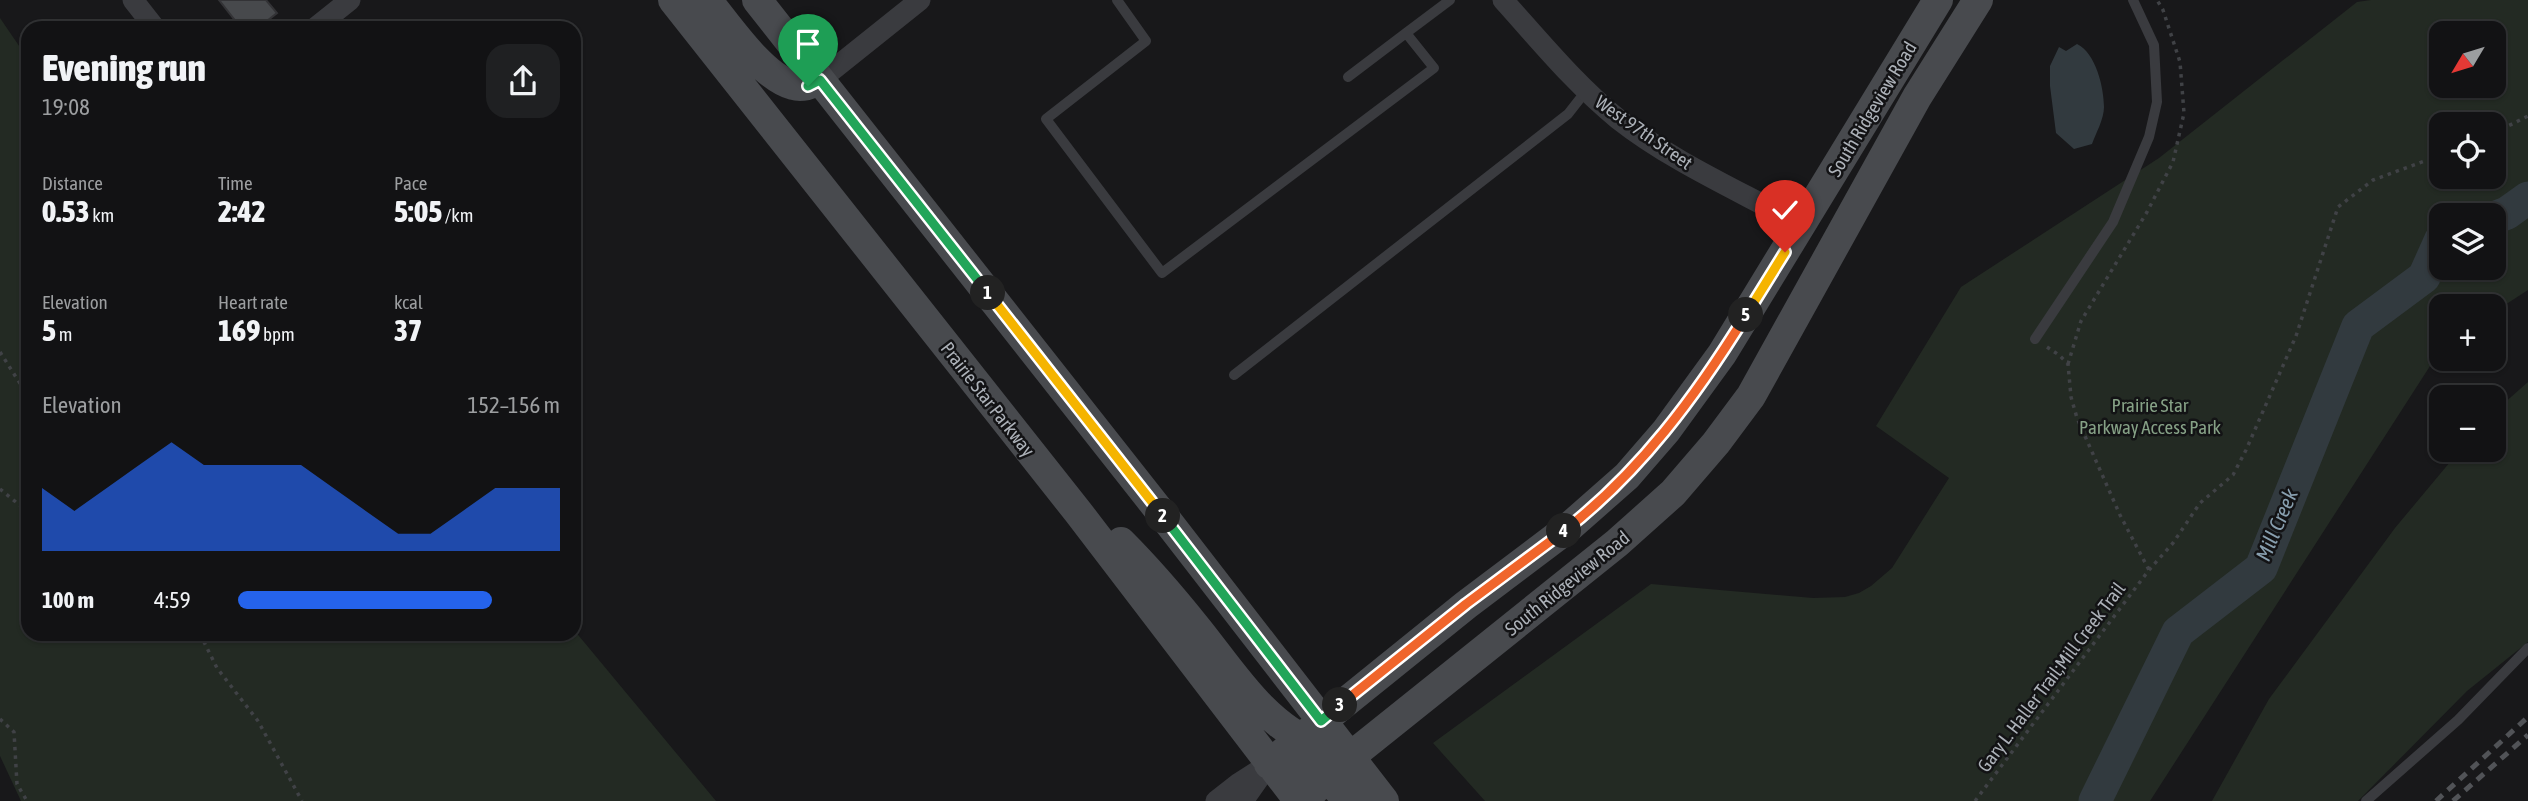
<!DOCTYPE html>
<html lang="en">
<head>
<meta charset="utf-8">
<style>
  :root { --surface:#121214; --page:#1f2022; --text:#f1f3f6; --muted:#9c9ea0; --line:#313234; --accent:#2563eb }
  body { margin:0; font-family:"Asap Condensed",sans-serif; background:var(--page); color:var(--text); height:100vh; display:flex; flex-direction:column; font-size:26px; white-space:nowrap }
  * { box-sizing:border-box; margin:0 }
  p { font-size:23px; color:var(--muted) }
  .icon { flex:none; width:38px; height:38px; fill:none; stroke:currentColor; stroke-width:2; stroke-linecap:round; stroke-linejoin:round }
  .map { position:relative; flex:1; overflow:hidden }
  .details { position:absolute; left:21px; top:21px; width:560px; height:620px; display:flex; flex-direction:column; background:var(--surface); border-radius:21px; box-shadow:0 2px 5px #0004,0 0 0 2px var(--line) }
  .details>* { flex:none }
  .needle { width:46px; rotate:232deg }
  .controls { position:absolute; left:2429px; top:21px; display:grid; gap:14px }
  .controls a { display:grid; place-items:center; width:77px; height:77px; border-radius:14px; background:var(--surface); box-shadow:0 2px 5px #0004,0 0 0 2px var(--line); font-size:35px }
  .pin { position:absolute; display:grid; place-items:center; width:60px; height:60px; color:#fff; margin:-72px -30px; border-radius:50% 50% 50% 0; rotate:-45deg; box-shadow:0 0 7px #0007 }
  .pin .icon { rotate:45deg }
  .km { position:absolute; width:35px; height:35px; margin:-18px; border-radius:50%; background:#222; color:#fff; font-size:19px; line-height:35px; text-align:center }
  .round { display:grid; place-items:center; flex:none; width:74px; height:74px; border-radius:21px; background:var(--page) }
  .headline { display:flex; align-items:center; justify-content:space-between; height:119px; padding:0 21px }
  h1 { font-size:38px; font-weight:800; line-height:52px }
  .metrics { display:grid; grid-template-columns:repeat(3,1fr); gap:10px; height:119px; padding:7px 21px }
  .metrics div { display:grid; align-content:center }
  .metrics b { font-size:30px; font-weight:800 }
  .metrics small { font-size:19px; font-weight:400 }
  .metrics p { font-size:19px }
  .chart { height:196px; padding:14px 21px }
  .chart p { display:flex; justify-content:space-between }
  .chart svg { width:100%; height:126px; margin-top:7px; fill:var(--accent); opacity:.7 }
  ul { padding:0 21px; list-style:none; font-size:23px }
  li { display:grid; grid-template-columns:112px 84px 1fr; align-items:center; height:52px }
  li i { height:18px; border-radius:9px; background:var(--accent) }
  .map>svg:first-child { display:block }
</style>
</head>
<body>
<div class="map">
<svg width="2528" height="801" viewBox="0 0 2528 801">
  <rect width="100%" height="100%" fill="#18181a"/>
  <!-- green -->
  <path fill="#232a23" fill-rule="evenodd" d="M2371,0H2528V290L2494,312V306H2441V349L2150,801H1485L1433,743L1651,584L1813,598L1845,597L1859,593L1871,586L1892,568L1949,478L1876,426L1961,287L2159,158L2357,2ZM2441,33H2494V86H2441ZM2441,124H2494V177H2441ZM2441,215H2494V268H2441Z
    M0,18L28,59V634H574V630L716,801H21L0,756Z
    M2528,382V642L2467,691L2358,801H2212L2269,699L2395,528L2460,450H2494V412Z"/>
  <!-- water -->
  <path fill="#323a3f" d="M2077,44C2096,53 2104,88 2104,107C2104,119 2096,133 2092,144L2074,149L2056,133L2050,86V66L2059,47L2066,51Z"/>
  <g fill="none" stroke-linecap="round" stroke-linejoin="round">
    <!-- river -->
    <path stroke="#323a3f" stroke-width="33" d="M2494,218L2507,213L2528,198
      M2095,801L2178,632L2261,568L2358,326L2424,277L2441,239"/>
  </g>
  <!-- building -->
  <path fill="#47494c" stroke="#333336" stroke-width="2" d="M219,0H266L277,13L258,28H241Z"/>
  <g fill="none" stroke-linecap="round" stroke-linejoin="round">
    <!-- path -->
    <path stroke="#404246" stroke-width="3.5" stroke-dasharray="3.5 5" stroke-linecap="butt" d="M2494,133L2528,116
      M2047,347L2059,355L2068,364L2071,397L2077,418L2120,515L2149,570
      M0,352L28,396
      M2068,364L2081,321L2147,212L2173,162L2184,113L2180,62L2163,10L2157,0
      M0,489L28,512
      M200,634L217,668L258,721L302,801
      M0,719L14,732L17,784L27,801
      M1975,801L2149,570L2173,543L2200,503L2233,475L2246,450L2296,336L2338,207L2373,180L2441,155"/>
    <!-- lane -->
    <path stroke="#3a3b3f" stroke-width="10" d="M1117,0L1146,41L1046,119L1162,273L1434,68L1406,33L1450,0
      M1348,77L1406,33
      M2035,339L2113,222L2149,137L2157,102L2154,45L2133,0
      M1234,375L1568,114L1586,91
      M2366,801L2458,720L2528,648"/>
    <!-- street -->
    <path stroke="#3a3b3f" stroke-width="21" d="M133,0L155,28
      M1503,0C1540,41 1575,84 1618,119C1665,156 1722,183 1775,211L1800,206L1819,192
      M315,28L350,0
      M820,80L920,0
      M1216,801L1239,783L1269,764
      M1243,801L1264,771"/>
    <!-- secondary -->
    <path stroke="#484a4e" stroke-width="30" d="M673,0L1078,512L1299,801
      M707,0C727,24 762,77 793,85C803,88 811,84 820,80
      M757,0L1162,514L1384,801
      M1121,542C1148,569 1172,597 1196,627C1231,670 1264,726 1318,746
      M1269,764L1466,605L1568,528L1627,476L1666,431L1722,354L1938,0
      M1269,764H1299L1325,777L1350,801
      M1305,801L1325,777L1617,543L1673,493L1716,443L1751,396L1917,97L1978,0"/>
    <!-- rail -->
    <path stroke="#515357" stroke-width="5" stroke-dasharray="9 7" stroke-linecap="butt" d="M2436,801L2528,717
      M2453,801L2528,735"/>
  </g>
  <g fill="none" stroke-linecap="round" stroke-linejoin="round">
    <!-- split-1 casing -->
    <g stroke="#fff" stroke-width="14">
      <path id="split-1" d="M808,86L820,80L988,293"/>
    </g>
    <!-- split-2 casing -->
    <g stroke="#fff" stroke-width="14">
      <path id="split-2" d="M988,293L1163,516"/>
    </g>
    <!-- split-3 casing -->
    <g stroke="#fff" stroke-width="14">
      <path id="split-3" d="M1163,516L1321,721L1340,705"/>
    </g>
    <!-- split-4 casing -->
    <g stroke="#fff" stroke-width="14">
      <path id="split-4" d="M1340,705L1466,604L1564,531"/>
    </g>
    <!-- split-5 casing -->
    <g stroke="#fff" stroke-width="14">
      <path id="split-5" d="M1564,531C1640,472 1696,396 1746,315"/>
    </g>
    <!-- split-6 casing -->
    <g stroke="#fff" stroke-width="14">
      <path id="split-6" d="M1746,315L1785,252"/>
    </g>
    <!-- split-1 -->
    <use href="#split-1" stroke="#22a559" stroke-width="9"/>
    <!-- split-2 -->
    <use href="#split-2" stroke="#f5b400" stroke-width="9"/>
    <!-- split-3 -->
    <use href="#split-3" stroke="#22a559" stroke-width="9"/>
    <!-- split-4 -->
    <use href="#split-4" stroke="#f0652b" stroke-width="9"/>
    <!-- split-5 -->
    <use href="#split-5" stroke="#f0652b" stroke-width="9"/>
    <!-- split-6 -->
    <use href="#split-6" stroke="#f5b400" stroke-width="9"/>
  </g>
  <g text-anchor="middle" stroke-width="5" stroke-linejoin="round" paint-order="stroke">
    <!-- street labels -->
    <g font-size="19" fill="#acb1b8" stroke="#131315">
      <text transform="translate(1872 109) rotate(-59)" y="7">South Ridgeview Road</text>
      <text transform="translate(1644 132) rotate(35)" y="7">West 97th Street</text>
      <text transform="translate(988 399) rotate(52)" y="7">Prairie Star Parkway</text>
      <text transform="translate(1567 583) rotate(-39)" y="7">South Ridgeview Road</text>
      <text transform="translate(2051 677) rotate(-53)" y="7">Gary L. Haller Trail;Mill Creek Trail</text>
    </g>
    <!-- park labels -->
    <g font-size="19" fill="#86a186" stroke="#131315">
      <text x="2150" y="412">Prairie Star<tspan x="2150" dy="22">Parkway Access Park</tspan></text>
    </g>
    <!-- water labels -->
    <g font-size="21" font-style="italic" fill="#889faf" stroke="#131315">
      <text transform="translate(2277 525) rotate(-67)" y="7">Mill Creek</text>
    </g>
  </g>
</svg>
<div class="controls">
<a><svg class="needle" viewBox="-14 -14 28 28"><path d="M0-13l5 13h-10z" fill="#e53935"/><path d="M0 13l5-13h-10z" fill="#9c9ea0"/></svg></a>
<a><svg class="icon" aria-label="locate" viewBox="0 0 24 24"><circle cx="12" cy="12" r="6"/><path d="M12 2v4M12 18v4M2 12h4M18 12h4"/></svg></a>
<a><svg class="icon" aria-label="layers" viewBox="0 0 24 24"><path d="M12 4l9 5-9 5-9-5zM3 14l9 5 9-5"/></svg></a>
<a>+</a>
<a>−</a>
</div>
<div class="pin" style="left:808px;top:86px;background:#1e9e55"><svg class="icon" aria-label="arrive" viewBox="0 0 24 24"><path d="M6 21V4h12l-3 4 3 4H6"/></svg></div>
<div class="pin" style="left:1785px;top:252px;background:#d93025"><svg class="icon" aria-label="check" viewBox="0 0 24 24"><path d="M5 12l5 5 9-10"/></svg></div>
<b class="km" style="left:988px;top:293px">1</b>
<b class="km" style="left:1163px;top:516px">2</b>
<b class="km" style="left:1340px;top:705px">3</b>
<b class="km" style="left:1564px;top:531px">4</b>
<b class="km" style="left:1746px;top:315px">5</b>
<section class="details">
<div class="headline"><div><h1>Evening run</h1><p>19:08</p></div><a class="round"><svg class="icon" aria-label="share" viewBox="0 0 24 24"><path d="M12 15V3M7 8l5-5 5 5M5 13v7h14v-7"/></svg></a></div>
<div class="metrics">
<div><p>Distance</p><b>0.53<small> km</small></b></div>
<div><p>Time</p><b>2:42</b></div>
<div><p>Pace</p><b>5:05<small> /km</small></b></div>
</div>
<div class="metrics">
<div><p>Elevation</p><b>5<small> m</small></b></div>
<div><p>Heart rate</p><b>169<small> bpm</small></b></div>
<div><p>kcal</p><b>37</b></div>
</div>
<div class="chart"><p><span>Elevation</span>152–156 m</p>
<svg viewBox="0 0 160 44" preserveAspectRatio="none"><path d="M0 44V22L10 30L20 22L30 14L40 6L50 14L60 14L70 14L80 14L90 22L100 30L110 38L120 38L130 30L140 22L150 22L160 22V44z"/></svg>
</div>
<ul>
<li><b>100 m</b>4:59<i style="width:79%"></i></li>
</ul>
</section>
</div>
</body>
</html>
